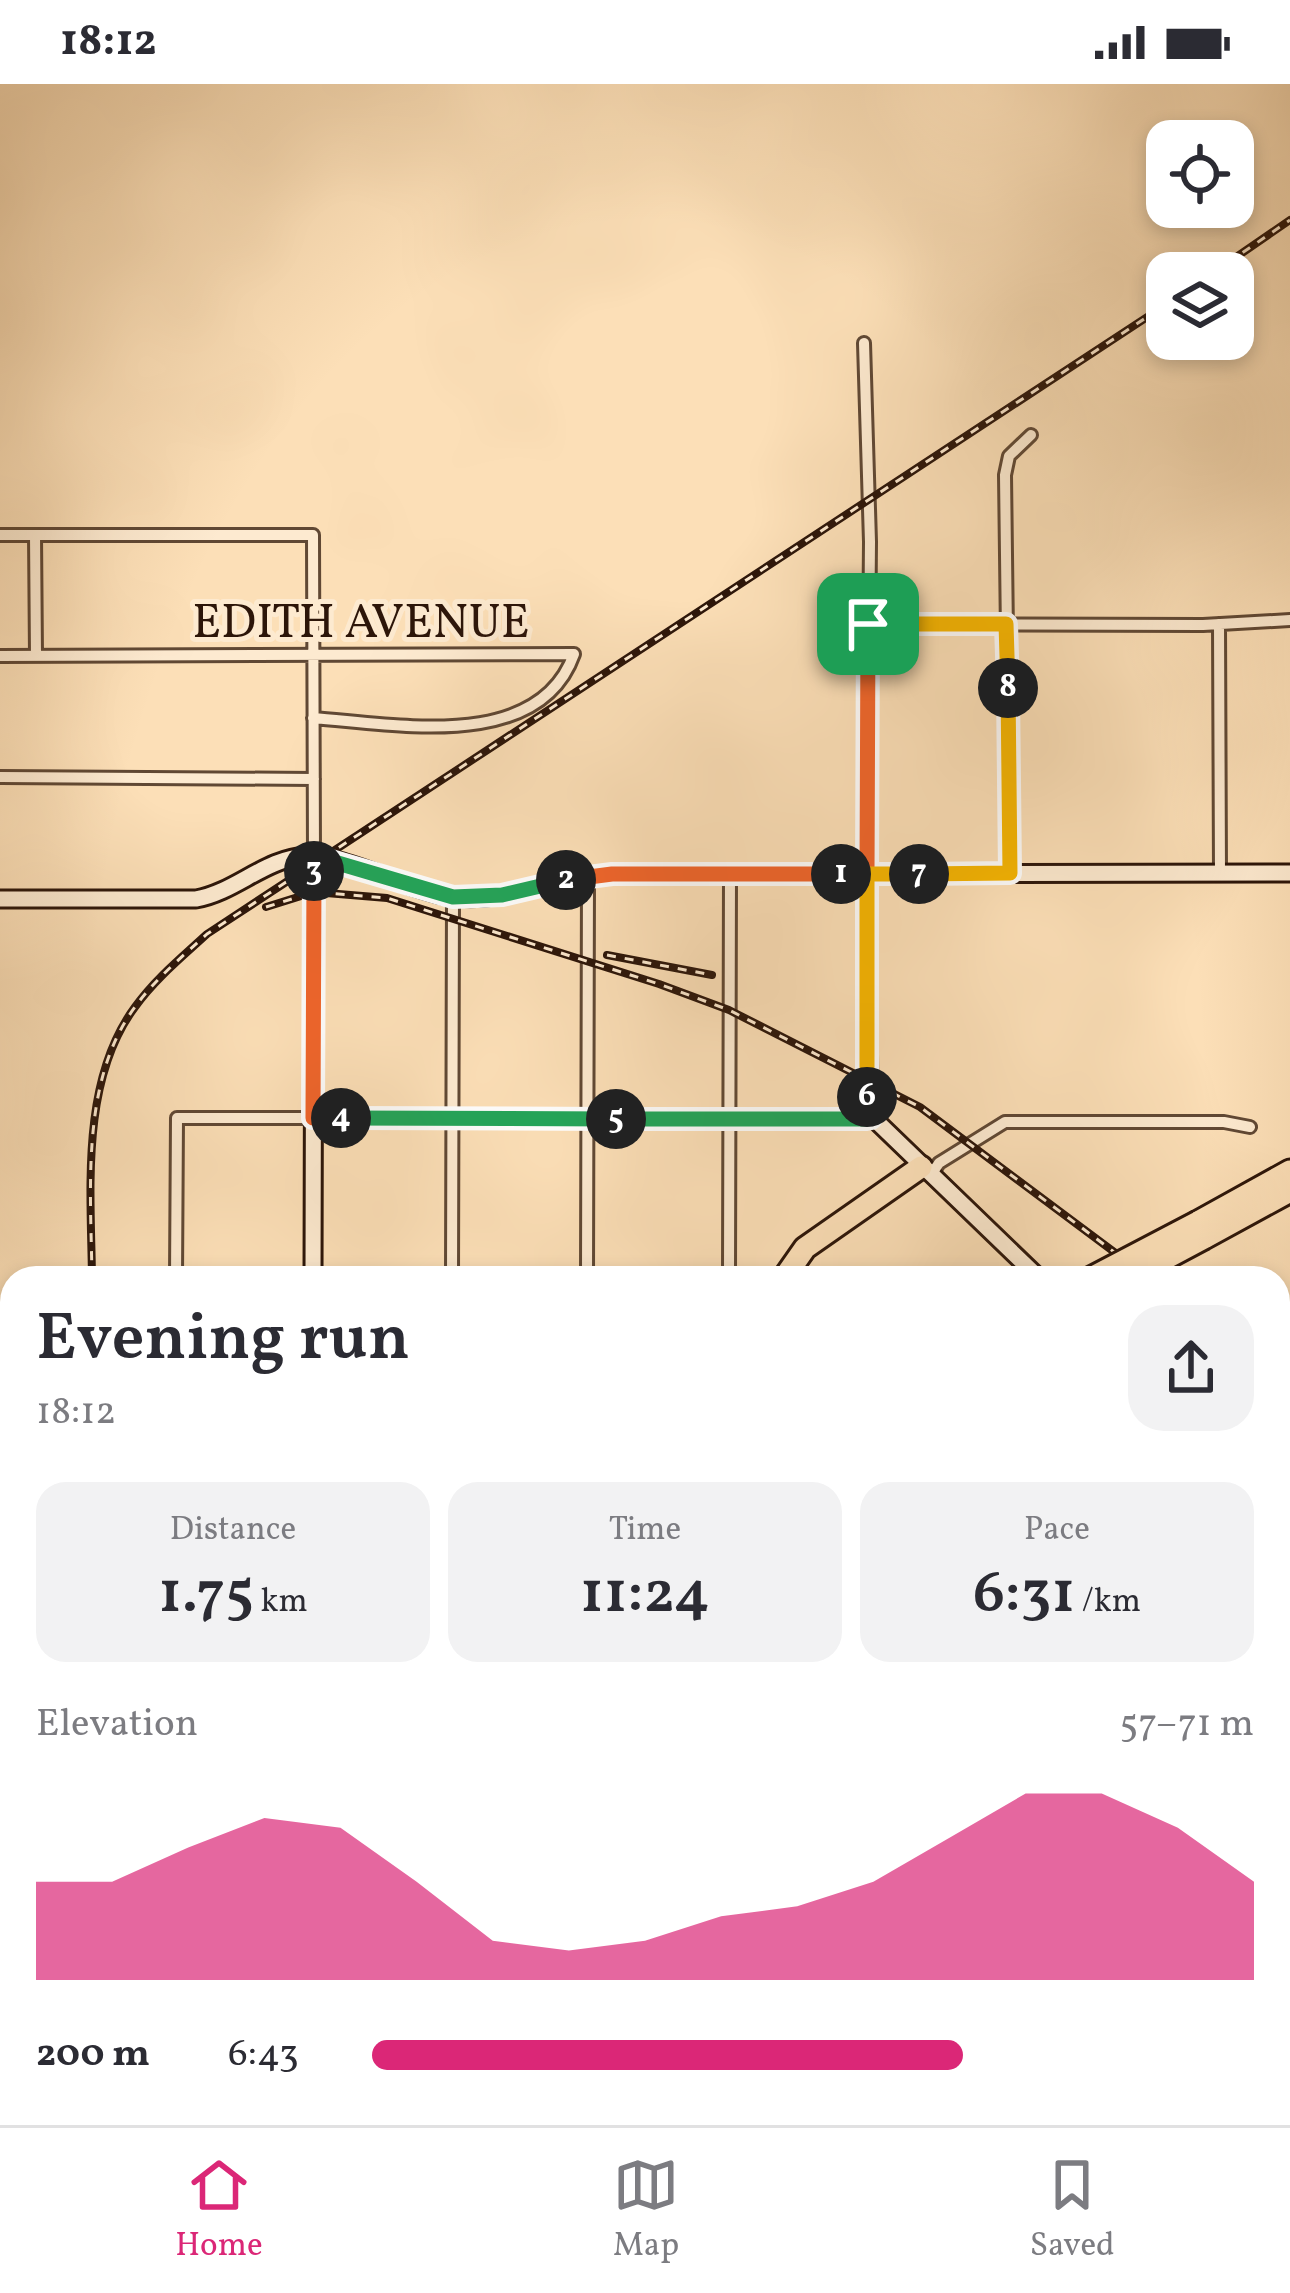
<!DOCTYPE html>
<html lang="en">
<head>
<meta charset="utf-8">
<style>
  :root { --surface:#fff; --page:#f2f2f3; --text:#2b2b33; --muted:#7c7c81; --line:#e1e1e2; --accent:#db2777 }
  body { margin:0; font-family:Vollkorn,serif; background:var(--page); color:var(--text); height:100vh; display:flex; flex-direction:column; font-size:45px; white-space:nowrap }
  * { box-sizing:border-box; margin:0 }
  p { font-size:39px; color:var(--muted) }
  .icon { flex:none; width:66px; height:66px; fill:none; stroke:currentColor; stroke-width:2; stroke-linecap:round; stroke-linejoin:round }
  .map { position:relative; flex:1; overflow:hidden }
  .panel { position:absolute; left:0px; top:1182px; width:1290px; height:861px; display:flex; flex-direction:column; background:var(--surface); border-radius:36px 36px 0 0; box-shadow:0 6px 18px #0003 }
  .panel>* { flex:none }
  .tools { position:absolute; left:1146px; top:36px; display:grid; gap:24px }
  .tools a { display:grid; place-items:center; width:108px; height:108px; border-radius:24px; background:var(--surface); box-shadow:0 6px 18px #0003; font-size:60px }
  .pin { position:absolute; display:grid; place-items:center; width:102px; height:102px; color:#fff; margin:-51px; border-radius:24px; box-shadow:0 6px 18px #0006 }
  .km { position:absolute; width:60px; height:60px; margin:-30px; border-radius:50%; background:#222; color:#fff; font-size:33px; line-height:60px; text-align:center }
  .round { display:grid; place-items:center; flex:none; width:126px; height:126px; border-radius:36px; background:var(--page) }
  .head { display:flex; align-items:center; justify-content:space-between; height:204px; padding:0 36px }
  h1 { font-size:66px; font-weight:600; line-height:90px }
  .metrics { display:grid; grid-template-columns:repeat(3,1fr); gap:18px; height:204px; padding:12px 36px }
  .metrics div { display:grid; align-content:center; border-radius:30px; background:var(--page); text-align:center }
  .metrics b { font-size:60px; font-weight:600 }
  .metrics small { font-size:33px; font-weight:400 }
  .metrics p { font-size:33px }
  .chart { height:336px; padding:24px 36px }
  .chart p { display:flex; justify-content:space-between }
  .chart svg { width:100%; height:216px; margin-top:12px; fill:var(--accent); opacity:.7 }
  ul { padding:0 36px; list-style:none; font-size:39px }
  li { display:grid; grid-template-columns:192px 144px 1fr; align-items:center; height:90px }
  li i { height:30px; border-radius:15px; background:var(--accent) }
  .status { display:flex; justify-content:space-between; align-items:center; height:84px; padding:0 60px; background:var(--surface); direction:ltr }
  .status svg { height:33px; fill:currentColor }
  .menu { display:flex; justify-content:space-around; align-items:center; height:168px; border-top:3px solid var(--line); background:var(--surface); font-size:33px; color:var(--muted) }
  .menu a { display:grid; justify-items:center; gap:6px }
  .menu .selected { color:var(--accent) }
  .map>svg:first-child { display:block }
</style>
</head>
<body>
<div class="status"><b>18:12</b><svg viewBox="0 0 49 12"><path d="M0 12V9h3v3zM5 12V6h3v6zM10 12V3h3v9zM15 12V0h3v12zM26 1h20v11H26zM47 4h2v5h-2z"/></svg></div>
<div class="map">
<svg width="1290" height="2041" viewBox="0 0 1290 2041">
  <rect width="100%" height="100%" fill="#fcdfb7"/>
  <filter id="stains"><feTurbulence type="fractalNoise" baseFrequency=".00167" numOctaves="4"/><feColorMatrix values="0 0 0 0 .2 0 0 0 0 .09 0 0 0 0 .02 0 0 0 .5 -.17"/></filter>
  <radialGradient id="worn" r=".72"><stop offset=".6" stop-color="#630" stop-opacity="0"/><stop offset="1" stop-color="#630" stop-opacity=".3"/></radialGradient>
  <!-- green -->
  <path fill="#d9bd99" stroke="#826951" stroke-width="3" d="M95,2031H438V2041H94Z"/>
  <g fill="none" stroke-linecap="round" stroke-linejoin="round">
    <!-- river -->
    <path stroke="#b59a7c" stroke-width="16" d="M1278,2007L1290,2008
      M1162,2041L1177,2031"/>
    <!-- street casing -->
    <g stroke="#604834" stroke-width="16">
      <path id="street" d="M864,259L870,458L867,790
        M0,451H313L314,772
        M35,451L36,572
        M869,540L1203,541L1290,536
        M1219,540L1220,789
        M0,572L574,570C539,669 395,640 313,634
        M0,693L314,695
        M1010,789L1005,391L1009,372L1031,351
        M931,1091L939,1079L1005,1038H1224L1250,1043
        M176,1194L177,1034H871
        M452,1194L453,813
        M587,1194L588,792
        M729,1194L730,789
        M0,1940H12
        M803,2031L810,2041
        M1004,2031L1009,2041
        M588,2041V2031
        M1028,2041L1046,2031"/>
    </g>
    <!-- secondary casing -->
    <g stroke="#2c1509" stroke-width="21">
      <path id="secondary" d="M867,790L869,1030L1039,1194
        M0,815H196C236,808 265,774 307,772C340,770 409,806 448,812C504,821 557,792 612,790L1290,789
        M313,1194L314,772
        M1278,1544L1290,1565
        M1278,1732L1290,1726
        M1278,1862L1290,1883
        M1186,2031L1192,2041"/>
    </g>
    <!-- primary casing -->
    <g stroke="#2c1509" stroke-width="24">
      <path id="primary" d="M0,1704H12
        M449,2041V2031"/>
    </g>
    <!-- highway casing -->
    <g stroke="#2c1509" stroke-width="27">
      <path id="highway" d="M1198,1138L1290,1087
        M1204,1154L1290,1107
        M784,1194L805,1164L921,1083
        M0,1596L12,1594
        M0,1612L12,1610"/>
    </g>
    <!-- street -->
    <use href="#street" stroke="#fdead0" stroke-width="10"/>
    <!-- secondary -->
    <use href="#secondary" stroke="#fdead0" stroke-width="15"/>
    <!-- primary -->
    <use href="#primary" stroke="#fcdfb7" stroke-width="18"/>
    <!-- highway -->
    <use href="#highway" stroke="#fcdfb7" stroke-width="21"/>
    <!-- rail casing -->
    <g stroke="#2c1509" stroke-width="8">
      <path id="rail" d="M1213,189L1290,136
        M266,823L314,808L387,814L659,900L729,926L920,1023L1149,1194
        M607,871L712,891
        M92,1194C91,1107 80,997 135,923C155,895 182,873 207,850L1167,220
        M1278,1291L1290,1301
        M81,2041L83,2031"/>
    </g>
    <!-- rail -->
    <use href="#rail" stroke="#fdead0" stroke-width="3" stroke-dasharray="9" stroke-linecap="butt"/>
    <!-- highway-bridge casing -->
    <g stroke="#2c1509" stroke-width="27" stroke-linecap="butt">
      <path id="highway-bridge" d="M1091,1194L1198,1138
        M1129,1194L1204,1154"/>
    </g>
    <!-- highway-bridge -->
    <use href="#highway-bridge" stroke="#fcdfb7" stroke-width="21"/>
  </g>
  <g fill="none" stroke-linecap="round" stroke-linejoin="round">
    <!-- split-1 casing -->
    <g stroke="#fff" stroke-width="24">
      <path id="split-1" d="M841,790H867L868,540"/>
    </g>
    <!-- split-2 casing -->
    <g stroke="#fff" stroke-width="24">
      <path id="split-2" d="M566,796L612,790H841"/>
    </g>
    <!-- split-3 casing -->
    <g stroke="#fff" stroke-width="24">
      <path id="split-3" d="M314,787V772L453,813L502,811L566,796"/>
    </g>
    <!-- split-4 casing -->
    <g stroke="#fff" stroke-width="24">
      <path id="split-4" d="M314,787L313,1034H341"/>
    </g>
    <!-- split-5 casing -->
    <g stroke="#fff" stroke-width="24">
      <path id="split-5" d="M341,1034L616,1035"/>
    </g>
    <!-- split-6 casing -->
    <g stroke="#fff" stroke-width="24">
      <path id="split-6" d="M616,1035H866L871,1034L867,1013"/>
    </g>
    <!-- split-7 casing -->
    <g stroke="#fff" stroke-width="24">
      <path id="split-7" d="M867,1013V790H919"/>
    </g>
    <!-- split-8 casing -->
    <g stroke="#fff" stroke-width="24">
      <path id="split-8" d="M919,790L1010,789L1008,604"/>
    </g>
    <!-- split-9 casing -->
    <g stroke="#fff" stroke-width="24">
      <path id="split-9" d="M868,540H1006L1008,604"/>
    </g>
    <!-- split-1 -->
    <use href="#split-1" stroke="#f0652b" stroke-width="15"/>
    <!-- split-2 -->
    <use href="#split-2" stroke="#f0652b" stroke-width="15"/>
    <!-- split-3 -->
    <use href="#split-3" stroke="#22a559" stroke-width="15"/>
    <!-- split-4 -->
    <use href="#split-4" stroke="#f0652b" stroke-width="15"/>
    <!-- split-5 -->
    <use href="#split-5" stroke="#22a559" stroke-width="15"/>
    <!-- split-6 -->
    <use href="#split-6" stroke="#22a559" stroke-width="15"/>
    <!-- split-7 -->
    <use href="#split-7" stroke="#f5b400" stroke-width="15"/>
    <!-- split-8 -->
    <use href="#split-8" stroke="#f5b400" stroke-width="15"/>
    <!-- split-9 -->
    <use href="#split-9" stroke="#f5b400" stroke-width="15"/>
  </g>
  <g text-anchor="middle" stroke-width="10" stroke-linejoin="round" paint-order="stroke">
    <!-- street labels -->
    <g font-size="48" fill="#2c1509" stroke="#fdead0">
      <text x="361" y="553">EDITH AVENUE</text>
    </g>
  </g>
  <rect width="100%" height="100%" filter="url(#stains)"/>
  <rect width="100%" height="100%" fill="url(#worn)"/>
</svg>
<div class="tools">
<a><svg class="icon" aria-label="locate" viewBox="0 0 24 24"><circle cx="12" cy="12" r="6"/><path d="M12 2v4M12 18v4M2 12h4M18 12h4"/></svg></a>
<a><svg class="icon" aria-label="layers" viewBox="0 0 24 24"><path d="M12 4l9 5-9 5-9-5zM3 14l9 5 9-5"/></svg></a>
</div>
<div class="pin" style="left:868px;top:540px;background:#1e9e55"><svg class="icon" aria-label="arrive" viewBox="0 0 24 24"><path d="M6 21V4h12l-3 4 3 4H6"/></svg></div>
<b class="km" style="left:841px;top:790px">1</b>
<b class="km" style="left:566px;top:796px">2</b>
<b class="km" style="left:314px;top:787px">3</b>
<b class="km" style="left:341px;top:1034px">4</b>
<b class="km" style="left:616px;top:1035px">5</b>
<b class="km" style="left:867px;top:1013px">6</b>
<b class="km" style="left:919px;top:790px">7</b>
<b class="km" style="left:1008px;top:604px">8</b>
<section class="panel">
<div class="head"><div><h1>Evening run</h1><p>18:12</p></div><a class="round"><svg class="icon" aria-label="share" viewBox="0 0 24 24"><path d="M12 15V3M7 8l5-5 5 5M5 13v7h14v-7"/></svg></a></div>
<div class="metrics">
<div><p>Distance</p><b>1.75<small> km</small></b></div>
<div><p>Time</p><b>11:24</b></div>
<div><p>Pace</p><b>6:31<small> /km</small></b></div>
</div>
<div class="chart"><p><span>Elevation</span>57–71 m</p>
<svg viewBox="0 0 160 44" preserveAspectRatio="none"><path d="M0 44V24L10 24L20 17L30 11L40 13L50 24L60 36L70 38L80 36L90 31L100 29L110 24L120 15L130 6L140 6L150 13L160 24V44z"/></svg>
</div>
<ul>
<li><b>200 m</b>6:43<i style="width:67%"></i></li>
</ul>
</section>
</div>
<nav class="menu">
<a class="selected"><svg class="icon" aria-label="home" viewBox="0 0 24 24"><path d="M3 11l9-7 9 7M6 9v11h12V9"/></svg>Home</a>
<a><svg class="icon" aria-label="map" viewBox="0 0 24 24"><path d="M3 6l6-2 6 2 6-2v14l-6 2-6-2-6 2zM9 4v14M15 6v14"/></svg>Map</a>
<a><svg class="icon" aria-label="saved" viewBox="0 0 24 24"><path d="M7 4h10v16l-5-4-5 4z"/></svg>Saved</a>
</nav>
</body>
</html>
